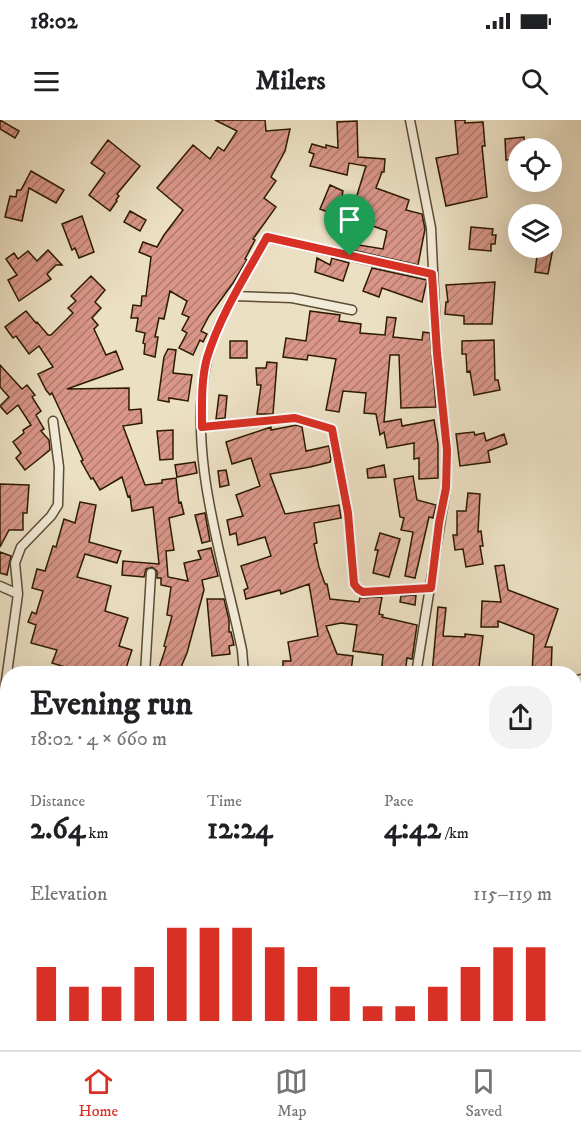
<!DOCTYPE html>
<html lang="en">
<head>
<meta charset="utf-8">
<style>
  :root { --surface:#fff; --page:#f2f2f2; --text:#202124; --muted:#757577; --line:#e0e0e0; --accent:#d93025 }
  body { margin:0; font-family:"IM FELL DW Pica",serif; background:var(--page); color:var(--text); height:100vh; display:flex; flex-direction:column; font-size:22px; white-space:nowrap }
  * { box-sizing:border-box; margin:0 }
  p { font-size:20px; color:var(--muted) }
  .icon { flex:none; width:33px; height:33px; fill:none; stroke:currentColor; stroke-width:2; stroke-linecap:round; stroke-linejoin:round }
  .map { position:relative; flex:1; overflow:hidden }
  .side { position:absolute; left:0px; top:546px; width:582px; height:384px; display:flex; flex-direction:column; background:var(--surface); border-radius:24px 24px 0 0; box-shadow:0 6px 24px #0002 }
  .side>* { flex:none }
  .tools { position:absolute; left:508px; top:18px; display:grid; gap:12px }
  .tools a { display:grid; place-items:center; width:54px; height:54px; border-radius:50%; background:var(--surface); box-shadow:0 6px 24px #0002; font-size:30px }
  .pin { position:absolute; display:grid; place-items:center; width:51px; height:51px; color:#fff; margin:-62px -26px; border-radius:50% 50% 50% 0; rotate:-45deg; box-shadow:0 0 6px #0007 }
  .pin .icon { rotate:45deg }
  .round { display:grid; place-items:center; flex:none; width:63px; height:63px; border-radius:24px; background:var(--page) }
  .headline { display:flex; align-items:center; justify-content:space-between; height:102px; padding:0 30px }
  h1 { font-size:33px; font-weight:700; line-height:45px }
  .figures { display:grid; grid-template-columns:repeat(3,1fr); gap:9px; height:102px; padding:6px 30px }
  .figures div { display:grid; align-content:center }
  .figures b { font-size:30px; font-weight:700 }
  .figures small { font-size:16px; font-weight:400 }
  .figures p { font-size:16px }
  .chart { height:168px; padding:12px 30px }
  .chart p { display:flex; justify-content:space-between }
  .chart svg { width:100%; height:108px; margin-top:6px; stroke:var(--accent); stroke-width:6 }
  .status { display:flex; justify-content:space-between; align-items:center; height:42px; padding:0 30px; background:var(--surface); direction:ltr }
  .status svg { height:16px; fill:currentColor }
  header { display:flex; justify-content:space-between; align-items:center; height:78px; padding:0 30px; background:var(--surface); font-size:27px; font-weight:700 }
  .tabs { display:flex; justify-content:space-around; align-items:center; height:84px; border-top:2px solid var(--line); background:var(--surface); font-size:16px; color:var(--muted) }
  .tabs a { display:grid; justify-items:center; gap:3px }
  .tabs .on { color:var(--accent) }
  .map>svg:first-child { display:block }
</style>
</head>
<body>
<div class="status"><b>18:02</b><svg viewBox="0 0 49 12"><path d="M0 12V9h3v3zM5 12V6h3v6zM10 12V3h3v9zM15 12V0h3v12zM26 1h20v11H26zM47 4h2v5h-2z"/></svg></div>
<header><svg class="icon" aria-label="menu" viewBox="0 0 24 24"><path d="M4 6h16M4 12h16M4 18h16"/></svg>Milers<svg class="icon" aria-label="search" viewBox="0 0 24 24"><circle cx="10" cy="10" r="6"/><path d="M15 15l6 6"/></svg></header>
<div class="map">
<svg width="581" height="930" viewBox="0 0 581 930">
  <defs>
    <pattern id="building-hatch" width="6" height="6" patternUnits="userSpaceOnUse" patternTransform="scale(1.5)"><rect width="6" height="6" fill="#d99689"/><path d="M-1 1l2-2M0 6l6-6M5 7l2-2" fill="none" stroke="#b07a6e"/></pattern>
  </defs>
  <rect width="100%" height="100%" fill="#ece0c4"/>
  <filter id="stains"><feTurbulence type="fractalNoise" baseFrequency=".00333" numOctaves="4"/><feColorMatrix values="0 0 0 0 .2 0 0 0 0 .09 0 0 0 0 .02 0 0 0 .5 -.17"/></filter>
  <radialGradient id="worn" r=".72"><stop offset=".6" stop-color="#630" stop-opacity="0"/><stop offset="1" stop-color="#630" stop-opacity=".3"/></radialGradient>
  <!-- building -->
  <path fill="url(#building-hatch)" stroke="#2b1a01" stroke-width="1.5" d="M0,0L19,11L15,18L0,9Z
    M215,0H265L266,11L290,9L285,31L271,57L276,61L264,78L276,87L253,119L255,120L245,139L247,140L233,163L209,196L201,211L207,214L203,222L200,220L193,235L179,228L187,213L182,210L189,197L182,194L187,181L170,171L164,199L159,198L155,217H158L155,237L144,234L145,224L143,223L145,213L136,211L138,198H131L133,185L141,186L142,176H146L151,137L139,132L143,122L157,127L164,115L183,90L157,68L193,25L210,39L218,27L224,31L237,11Z
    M455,0H465V3L483,2L485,26H482L487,77L446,86L436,38L458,34Z
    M357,1L358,37L385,39L384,52H382L376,68L409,80L406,90L422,94L425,109L418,145L352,130L353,124L383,129L387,111L367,104L359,123L344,116L351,101H349L366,46L349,43L347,55L310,46L314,34L309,32L312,24L326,28V25L338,28L337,2Z
    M524,17L525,28H519V39L506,40L505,19Z
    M108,20L140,46L117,74L119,76L116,80L117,81L110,91L89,75L105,53L91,43Z
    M31,51L64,70L56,83L29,68L22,101L5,97L10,76L16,77L17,70H21Z
    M330,65L343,71L338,96L320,89Z
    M130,91L146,100L140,111L124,102Z
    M82,96L94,132L79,138L75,128L72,130L62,104Z
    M471,107L493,109L492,115H496L495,124H491V131L469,129Z
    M538,128H553L548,154L535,152Z
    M48,130L62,145H56L47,154L51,159L19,181L8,160L17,155L6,139L14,133L18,139L28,131L37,141Z
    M317,138L330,145L332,138L349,143L343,161L315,152Z
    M372,148L427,160L422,182L382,168L379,177L363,171Z
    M91,156L105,170L95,182L101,188L92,198L98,205L94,209L106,235L116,231L123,249L67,269L129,268V290L141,289L142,303L123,306L145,365L162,363V360L176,358L179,383L181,382L184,394L169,398L174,430L166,431L168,457L188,461L184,443L201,439L198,431L211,428L218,456L202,460L204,470L187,533L178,554H171L159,548L166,527L164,526L172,496L167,495L171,467L161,465V458H157V451L152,447L146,449L144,457L122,455L123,441L159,444L153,387L132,391L130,376L128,377L122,357L100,370L93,358L91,359L81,341L83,340L52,273L50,275L46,270L38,254L53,247L39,226L29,234L16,216L13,218L5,207L26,191L36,203L37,202L48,215H51L73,193L68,188L76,181L71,176Z
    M495,162L492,204H464V196L445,194L446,182H448L446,165Z
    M310,191L340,195L339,201L361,204L360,213L385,215L387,197L396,198L393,217L422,220L423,212L430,213L436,287L401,288L399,235H390L384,302L401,299L402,306L434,300L438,324V358L419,359V338L414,339V323L387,328L384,312L380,315L376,294L364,293L366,273L343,271L339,292L326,290L336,239L308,235L307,240L283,237L286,218L306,221Z
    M494,220L495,260H498L500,270L474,275L470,251L467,252L466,234H462V221Z
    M230,221H247V238H230Z
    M168,229L176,230L173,253L192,255L188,281L169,278V282L158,280L164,237Z
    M267,242L277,243L273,294H257L261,265H257L256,248H266Z
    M0,245L22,269L27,265L35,275L32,277L41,291L36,295L44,309L41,311L49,320L50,330L25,350L16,338L21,333L13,322L24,313L23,310L31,305L18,285L7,294L0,286L9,277L0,267Z
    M219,275L227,276L225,298L216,299Z
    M297,305L302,307L306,331L329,326L331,339L330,342L310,347L270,354L285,394L339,385L341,398L314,403L317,423L314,424L319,447L325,464H327L330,479L359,482L360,478L382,477L379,494L383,495L382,497L417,505L412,539L407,538L405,554H381L383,535L353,531L357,505L341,503L326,506L337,534L353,536L351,551L318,547V554H283V541H291L288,522L318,516L309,464L281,474L280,470L246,479L244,470L248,468L241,446L271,436L265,417L238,425L236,413L230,415L227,400L243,396L236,375L260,366L251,338L232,344L226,322L271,307V310Z
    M173,310V339L160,340L157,311Z
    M474,312L475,315L484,313L486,321L504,314L507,324L488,331L490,342L460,346L456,314Z
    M195,342L197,353L177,357L175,345Z
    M384,345L386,357L368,358L367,349Z
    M226,350L229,365L220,367L218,351Z
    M413,356L417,380L436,385L433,398L429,397L415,458L405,456L413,412L401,410L404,398L400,397L394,359Z
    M0,364L29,365L27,393H23V410H9L0,427Z
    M468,373L480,374L478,412L481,411L483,426H480L483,444L466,447L463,429L455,430L453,415H457V391H466Z
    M80,382L96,385L89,422L121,431L117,443L85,434L77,457L111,466L105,491L128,498L119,526L132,530L124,554H74L75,550L52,543L57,530L31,523L36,505L28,502L32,492L36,494L43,471L32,468L37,449L45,451L53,426L56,427L64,399L75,403Z
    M205,393L210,421L202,423L195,395Z
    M380,413L400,419L389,457L373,453L378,430H375Z
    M0,432L11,436L7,455L0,453Z
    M504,445L508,470L558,489L545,527H552L551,554H532L534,515L498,501V507H481L482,481L501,482L495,446Z
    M416,475L415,485L400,482L401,476Z
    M207,479H224L229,500V512H231L234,525L229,526L230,534L212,536Z
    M438,487L446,488L443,516L465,517V514L483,516L478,554H432Z"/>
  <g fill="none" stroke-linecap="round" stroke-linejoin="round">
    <!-- minor casing -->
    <g stroke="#5b4c32" stroke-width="11">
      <path id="minor" d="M410,0L431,108L437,233L447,330L446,368L416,554
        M235,176L292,178L352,190
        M202,307L295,298L332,309L348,393L354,464L358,469L363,472L431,468
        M0,466L18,474
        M145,554L151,453
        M244,554L242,530C223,438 186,333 207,240C216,200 247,153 267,117L432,155
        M574,561L581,559
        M0,604L18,474L15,443L21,427L51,396L58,385L59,347L53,301
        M0,648L8,660
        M0,848L8,853
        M94,922L100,930
        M321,922L322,930
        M18,930L21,922
        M369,930L372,922
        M514,930L517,922"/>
    </g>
    <!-- minor -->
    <use href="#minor" stroke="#f3ebd9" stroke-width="8"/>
  </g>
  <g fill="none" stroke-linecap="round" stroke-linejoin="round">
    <!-- route casing -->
    <g stroke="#fff" stroke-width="12">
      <path id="route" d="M267,117L432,154L437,233L447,330L446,368L439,403L431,468L363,472L358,469L354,464L348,393L332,309L295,298L202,307C202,284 201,260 207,238C220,195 246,155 267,117Z"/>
    </g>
    <!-- route -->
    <use href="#route" stroke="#d93025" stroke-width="8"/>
  </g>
  <rect width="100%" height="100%" filter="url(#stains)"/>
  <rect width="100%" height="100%" fill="url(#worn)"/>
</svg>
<div class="tools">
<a><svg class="icon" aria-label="locate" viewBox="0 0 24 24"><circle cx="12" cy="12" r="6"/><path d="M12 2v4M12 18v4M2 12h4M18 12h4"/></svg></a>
<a><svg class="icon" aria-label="layers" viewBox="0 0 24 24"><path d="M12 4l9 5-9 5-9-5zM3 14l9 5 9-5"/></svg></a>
</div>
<div class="pin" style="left:350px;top:136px;background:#1e9e55"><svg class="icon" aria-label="arrive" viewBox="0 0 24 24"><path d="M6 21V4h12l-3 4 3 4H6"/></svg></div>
<section class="side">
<div class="headline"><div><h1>Evening run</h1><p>18:02 · 4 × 660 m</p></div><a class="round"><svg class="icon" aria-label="share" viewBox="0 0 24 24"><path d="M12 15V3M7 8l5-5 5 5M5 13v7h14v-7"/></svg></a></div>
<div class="figures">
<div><p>Distance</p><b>2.64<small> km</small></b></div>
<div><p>Time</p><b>12:24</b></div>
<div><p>Pace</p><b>4:42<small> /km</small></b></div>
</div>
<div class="chart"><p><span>Elevation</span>115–119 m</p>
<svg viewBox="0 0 160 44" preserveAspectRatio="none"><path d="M5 44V22M15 44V30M25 44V30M35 44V22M45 44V6M55 44V6M65 44V6M75 44V14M85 44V22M95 44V30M105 44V38M115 44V38M125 44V30M135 44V22M145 44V14M155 44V14"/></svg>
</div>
</section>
</div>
<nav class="tabs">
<a class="on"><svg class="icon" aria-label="home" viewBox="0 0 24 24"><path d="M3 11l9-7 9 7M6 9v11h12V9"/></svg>Home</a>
<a><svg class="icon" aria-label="map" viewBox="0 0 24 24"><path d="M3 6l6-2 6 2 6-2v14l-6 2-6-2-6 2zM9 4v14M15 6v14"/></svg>Map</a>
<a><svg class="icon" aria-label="saved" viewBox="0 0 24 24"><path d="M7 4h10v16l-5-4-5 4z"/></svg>Saved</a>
</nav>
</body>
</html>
